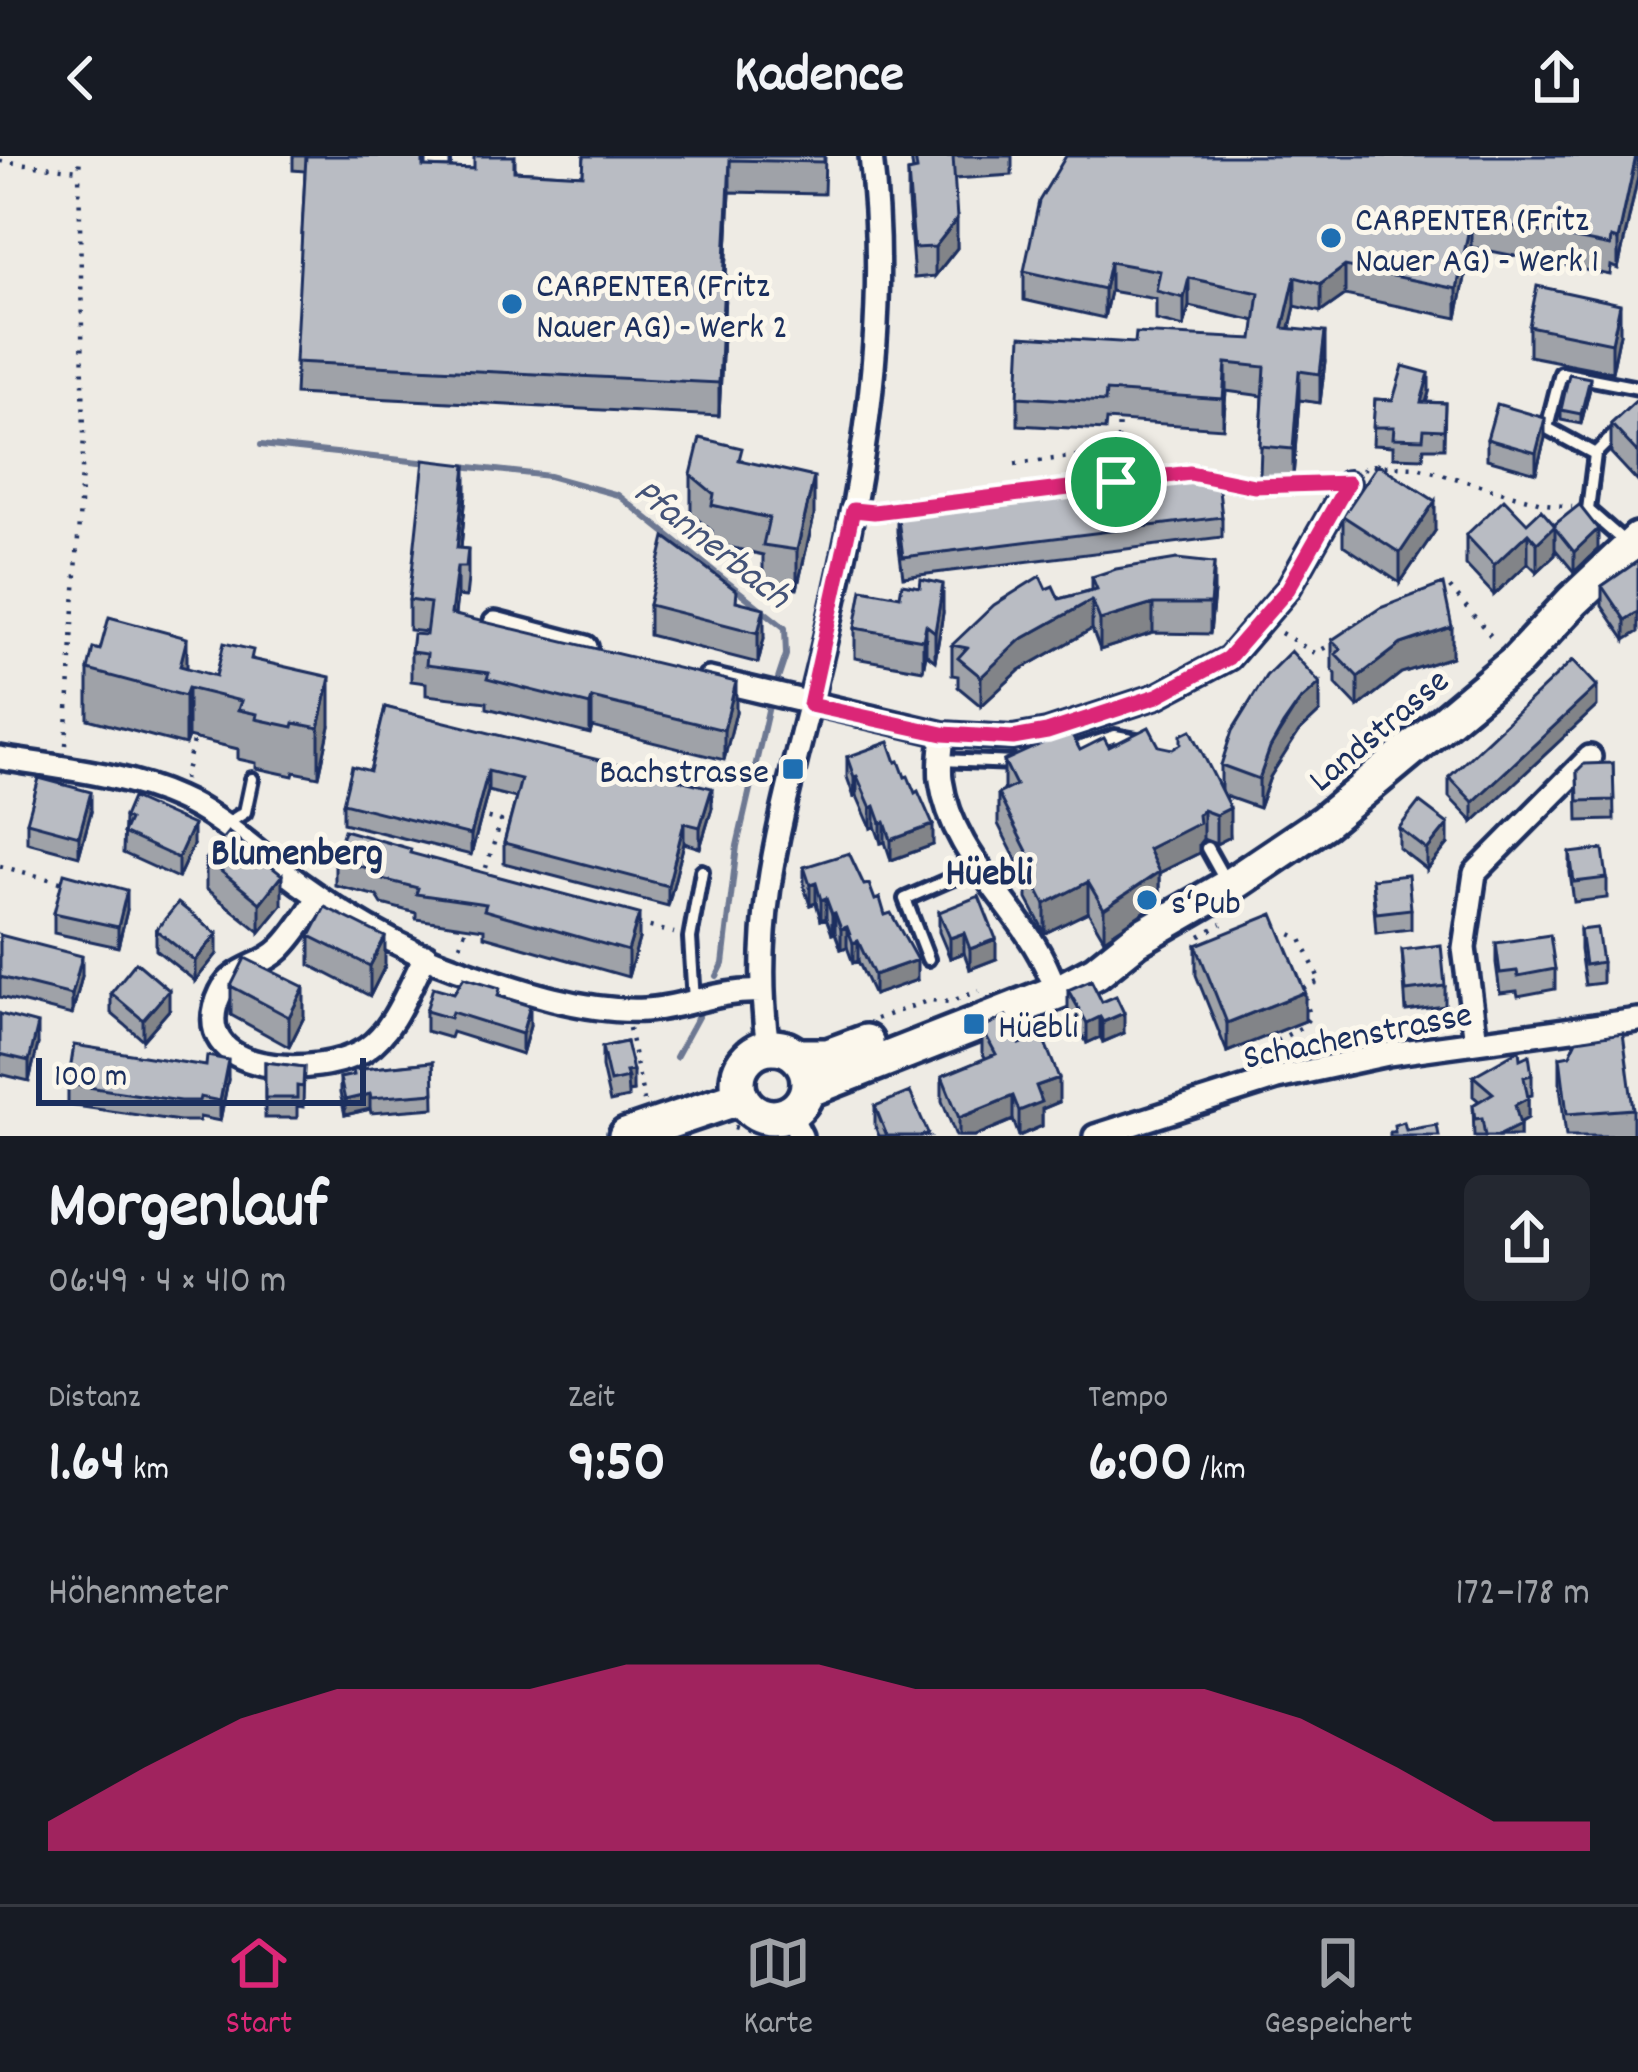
<!DOCTYPE html>
<html lang="de">
<head>
<meta charset="utf-8">
<style>
  :root { --surface:#171b24; --page:#242831; --text:#f1f3f6; --muted:#9ea1a6; --line:#363941; --accent:#db2777 }
  body { margin:0; font-family:Dekko,sans-serif; background:var(--page); color:var(--text); height:100vh; display:flex; flex-direction:column; font-size:45px; white-space:nowrap }
  * { box-sizing:border-box; margin:0 }
  p { font-size:39px; color:var(--muted) }
  .icon { flex:none; width:66px; height:66px; fill:none; stroke:currentColor; stroke-width:2; stroke-linecap:round; stroke-linejoin:round }
  .map { position:relative; height:980px; overflow:hidden }
  .drawer { display:flex; flex-direction:column; background:var(--surface); flex:1 }
  .drawer>* { flex:none }
  .scale { position:absolute; left:36px; bottom:30px; width:330px; box-sizing:border-box; padding-left:12px; border:6px solid #1b2f5e; border-top:0; font-size:33px; line-height:42px; white-space:nowrap; color:#1b2f5e; -webkit-text-stroke:9px #fbf7ec; paint-order:stroke }
  .pin { position:absolute; display:grid; place-items:center; width:102px; height:102px; color:#fff; margin:-51px; border:6px solid #fff; border-radius:50%; box-shadow:0 3px 12px #0007 }
  .round { display:grid; place-items:center; flex:none; width:126px; height:126px; border-radius:18px; background:var(--page) }
  .overview { display:flex; align-items:center; justify-content:space-between; height:204px; padding:0 48px }
  h1 { font-size:66px; font-weight:800; line-height:90px }
  .figures { display:grid; grid-template-columns:repeat(3,1fr); gap:18px; height:204px; padding:12px 48px }
  .figures div { display:grid; align-content:center }
  .figures b { font-size:60px; font-weight:800 }
  .figures small { font-size:33px; font-weight:400 }
  .figures p { font-size:33px }
  .chart { height:336px; padding:24px 48px }
  .chart p { display:flex; justify-content:space-between }
  .chart svg { width:100%; height:216px; margin-top:12px; fill:var(--accent); opacity:.7 }
  header { display:flex; justify-content:space-between; align-items:center; height:156px; padding:0 48px; background:var(--surface); font-size:54px; font-weight:800 }
  .menu { display:flex; justify-content:space-around; align-items:center; height:168px; border-top:3px solid var(--line); background:var(--surface); font-size:33px; color:var(--muted) }
  .menu a { display:grid; justify-items:center; gap:6px }
  .menu .on { color:var(--accent) }
  .map>svg:first-child { display:block }
</style>
</head>
<body>
<header><svg class="icon" aria-label="back" viewBox="0 0 24 24"><path d="M15 5l-7 7 7 7"/></svg>Kadence<svg class="icon" aria-label="share" viewBox="0 0 24 24"><path d="M12 15V3M7 8l5-5 5 5M5 13v7h14v-7"/></svg></header>
<div class="map">
<svg width="1638" height="980" viewBox="0 0 1638 980">
  <rect width="100%" height="100%" fill="#eeebe4"/>
  <filter id="ink" filterUnits="userSpaceOnUse"><feTurbulence type="fractalNoise" baseFrequency=".00833" numOctaves="2"/><feDisplacementMap in="SourceGraphic" scale="24" xChannelSelector="R" yChannelSelector="G"/><feConvolveMatrix kernelMatrix="1 2 1 2 8 2 1 2 1" color-interpolation-filters="sRGB"/></filter>
  <g filter="url(#ink)">
    <g fill="none" stroke-linecap="round" stroke-linejoin="round">
      <!-- stream -->
      <path stroke="#6d7892" stroke-width="6" d="M261,289L430,307
        M461,310L549,320L618,339L785,472L786,499L769,550L737,690L723,808L717,820
        M676,901L700,857"/>
      <!-- service casing -->
      <g stroke="#1b2f5e" stroke-width="20">
        <path id="service" d="M1595,298L1547,272L1561,217L1638,232
          M853,354L874,356L1190,317L1254,330L1272,328
          M1628,389L1588,354L1595,298L1638,255
          M1068,595L1115,580L1137,584
          M941,604L1015,607
          M225,669L245,656L252,623
          M1207,692L1226,726
          M928,803L905,743L978,711
          M694,845L690,782L702,715"/>
      </g>
      <!-- minor casing -->
      <g stroke="#1b2f5e" stroke-width="30">
        <path id="minor" d="M438,10V0
          M495,467L586,491
          M709,523L943,578L1013,582L1047,576L1157,540L1229,502L1288,433L1348,327
          M943,578C942,593 939,609 941,624C952,702 1021,750 1050,819
          M0,602C59,612 123,617 178,642C215,658 244,685 275,709C329,751 394,791 458,813C516,833 583,857 645,854C685,852 720,833 761,836
          M319,741C307,758 295,779 280,793C262,811 233,811 221,836C181,920 320,924 366,893C395,874 410,828 426,799
          M1476,886L1464,792L1475,717L1590,601
          M768,891C750,767 780,668 809,550C854,370 894,186 871,0
          M789,957L801,980
          M1095,980L1277,922L1388,898L1638,864"/>
      </g>
      <!-- secondary casing -->
      <g stroke="#1b2f5e" stroke-width="42">
        <path id="secondary" d="M738 926a35 35 0 1 1 70 0a35 35 0 1 1-70 0Z
          M797,900H828L866,886
          M808,934L1060,835L1096,816L1137,783L1229,730L1324,666L1515,507L1573,445L1638,384
          M626,980L741,941"/>
      </g>
      <!-- path -->
      <path stroke="#1b2f5e" stroke-width="4.5" stroke-dasharray="3 9" stroke-linecap="butt" d="M0,5L79,14L80,0
        M1015,308L1117,295
        M1117,308L1119,260
        M1363,314L1367,309L1417,311L1545,348L1572,351
        M1290,328L1326,327
        M1440,431L1447,428L1496,486
        M1281,477L1315,497L1334,487
        M66,589L84,279L79,14
        M184,624L195,577
        M476,659L501,665L483,721
        M0,710L64,727
        M638,768L674,777
        M1200,780L1222,768
        M460,789L468,766
        M876,863L930,844L949,846L979,835
        M629,872L644,945
        M1273,904L1269,889L1302,871L1310,861L1303,832L1320,825L1301,783L1289,777L1277,781
        M734,971L763,980"/>
      <!-- service -->
      <use href="#service" stroke="#fbf7ec" stroke-width="10"/>
      <!-- minor -->
      <use href="#minor" stroke="#fbf7ec" stroke-width="21"/>
      <!-- secondary -->
      <use href="#secondary" stroke="#fbf7ec" stroke-width="33"/>
    </g>
    <!-- wall -->
    <path fill="#9fa2a8" stroke="#1b2f5e" stroke-width="3" d="M293,0H424V11L474,13L515,0V15L583,19L584,0H825L824,38L730,36L719,260L295,238L305,15L293,14Z
      M911,0H1012V19L954,23L957,92L935,120L914,122L908,45V16L913,15Z
      M1638,0V20L1618,113L1611,110L1610,119L1471,91L1457,162L1345,139L1321,156L1295,150L1290,172L1325,205L1320,247L1299,244L1293,322L1260,319L1263,240L1226,235L1223,272L1106,264L1105,274L1018,269V241L1135,187L1253,183L1256,165L1189,150L1184,171L1156,164V143L1110,135L1104,162L1024,144V115Z
      M1529,170L1620,177L1612,216L1529,200Z
      M1590,232L1581,268L1561,264V254Z
      M1429,236L1426,246L1445,247L1444,292H1424L1423,302L1393,301V290L1373,289L1375,243L1393,244Z
      M1638,243V326L1611,297V268Z
      M1545,282L1536,317L1487,303V283Z
      M742,304L814,360L797,433L763,427V399L712,387V375L691,358V319Z
      M466,338L461,392L468,393V423L466,441L457,440L455,459L736,556L724,604L592,571L590,578L487,552V546L426,539V527L411,525V496L426,479L427,476L409,474V444Z
      M897,356L1222,361V381L903,421L897,376Z
      M1343,360L1435,375L1400,427L1343,389Z
      M1527,367L1554,369L1598,393L1574,416L1555,393V399L1537,416L1528,407L1494,439L1466,409V379Z
      M1638,405L1625,484L1602,450V430Z
      M1092,421L1214,436L1210,478L1153,477L1100,494L1092,473L1020,514L981,550L958,531V520L952,519V489L1046,433L1059,443L1092,434Z
      M737,445L764,482L758,507L649,479V449Z
      M943,457L935,505L926,498L923,514L855,502V472Z
      M1332,484L1452,501L1401,517L1358,551L1336,528V518L1332,513Z
      M100,494L216,520L253,503L330,570L319,621L294,616L293,620L256,612V607L238,603V593L188,581L185,589L88,563V514Z
      M1597,550L1473,666L1449,641V621Z
      M385,551L712,652L700,692L684,687L668,750L504,707V687L516,642L488,635L471,699L343,667V647L370,615Z
      M1320,556L1299,576L1283,599L1270,621L1259,652L1225,640L1230,681L1216,688L1203,683L1199,688V697L1159,717V746L1104,783L1088,756L1045,777L1027,743V725L998,668V638L1004,635V605L1080,594L1159,590L1221,633V609Z
      M847,601L896,606L933,689L891,704L885,686L881,687L875,670L871,672L857,640L854,641L847,621Z
      M1613,607L1614,664L1578,665L1577,615Z
      M91,656L79,700L27,686V666Z
      M124,661L193,689L178,722L123,697Z
      M1399,672L1448,688L1427,714L1399,692Z
      M1570,697L1607,722V742L1574,746L1570,717Z
      M411,698L639,783L628,821L484,780V773L416,763V757L382,748L377,740L335,729V703Z
      M206,703L282,749L260,776L206,733Z
      M804,711L864,729L885,759L917,824L874,839L858,805L853,807L847,791L841,793L835,777L832,778L826,762L821,764L816,747L810,749L804,731Z
      M1372,723L1411,753V773L1376,777Z
      M127,754L118,791L54,777V757Z
      M939,756L996,803L970,813L964,797L950,802L939,776Z
      M156,774L217,798L195,825L156,794Z
      M1580,774L1602,806V827L1585,829L1580,794Z
      M0,779L82,820L72,859L0,841Z
      M310,780L385,810L370,840L310,809Z
      M1496,787L1555,813V833L1518,840L1517,835L1500,837L1496,807Z
      M1196,789L1305,865L1227,896L1196,819Z
      M1402,794L1445,830V850L1406,855Z
      M231,830L304,861L289,891L231,859Z
      M1068,834L1102,846L1124,877L1103,886L1100,881L1087,887L1068,854Z
      M111,837L169,854L143,884L111,857Z
      M454,837L500,841L530,870L522,898L452,876L450,882L426,875V855Z
      M0,858L38,888L29,925L0,918Z
      M982,872L1019,888L1059,946L1042,953V970L1019,980L1013,964L975,980H956L942,945V920L986,903L982,896Z
      M626,886L633,935L628,936V942L610,946L602,911V891Z
      M1560,901L1633,953V980H1566L1560,930Z
      M1520,903L1532,919V939L1528,940V962L1520,967V980H1474L1473,949L1479,945L1473,940V920Z
      M265,906L304,911L303,951L297,950V962H265Z
      M433,906L434,952L371,957L370,953L345,959L340,937V922L353,920V914Z
      M228,924L220,965L200,961L199,965H180L68,949V928Z
      M875,950L928,980H879L875,970Z"/>
    <!-- shaded-wall -->
    <path fill="#828488" stroke="#1b2f5e" stroke-width="3" d="M1636,0H1638V20L1618,113V84Z
      M730,4V36L719,260V227Z
      M1471,62V91L1457,162V133Z
      M957,63V92L935,120V91Z
      M1110,106V135L1104,162V133Z
      M1345,110V139L1321,156V128Z
      M1295,121V150L1283,200V172Z
      M1189,122V150L1184,171V142Z
      M1620,148V177L1612,216V187Z
      M1325,176V205L1320,247V218Z
      M1226,207V235L1223,272V243Z
      M1299,215V244L1293,322V293Z
      M1429,217V236L1421,264V246Z
      M1590,222V232L1581,268V258Z
      M1545,262V282L1536,317V297Z
      M466,309V338L459,411L457,392Z
      M814,321V360L797,433V394Z
      M1435,345V375L1400,427V397Z
      M1555,370V399L1537,416V387Z
      M1598,373V393L1574,416V396Z
      M1528,377V407L1494,439V409Z
      M1214,407V436L1210,478V448Z
      M457,411V440L451,487V458Z
      M943,428V457L935,505V476Z
      M1092,444V473L1020,514L981,550V521L1020,484Z
      M1153,448V477L1100,494V464Z
      M764,452V482L758,507V477Z
      M1638,456V476L1625,484V464Z
      M926,469V498L923,514V484Z
      M1452,471V501L1401,517L1358,551V521L1401,488Z
      M187,482V531L180,510Z
      M330,521V570L319,621V572Z
      M736,526V556L724,604V574Z
      M1320,527V556L1299,576L1270,621L1259,652V623L1270,592L1299,546Z
      M1597,530V550L1473,666V646Z
      M188,532V581L185,589V540Z
      M592,542V571L590,578V549Z
      M488,615V635L471,699V679Z
      M857,620V640L854,641V621Z
      M712,632V652L700,692V671Z
      M91,636V656L79,700V680Z
      M875,650V670L871,672V652Z
      M1230,652V681L1216,688V659Z
      M1203,654V683L1199,688V697L1159,717V746L1104,783V753L1148,693Z
      M885,666V686L881,687V667Z
      M684,667V687L668,750V730Z
      M1448,668V688L1427,714V694Z
      M193,669V689L178,722V702Z
      M933,669V689L891,704V684Z
      M282,719V749L260,776V747Z
      M1088,726V756L1045,777V748Z
      M816,727V747L810,749V729Z
      M127,734V754L118,791V771Z
      M826,742V762L821,764V744Z
      M835,757V777L832,778V758Z
      M639,758V783L628,821V795Z
      M847,771V791L841,793V773Z
      M964,777V797L950,802V782Z
      M217,778V798L195,825V805Z
      M385,781V810L370,840V810Z
      M996,783V803L970,813V793Z
      M858,785V805L853,807V787Z
      M82,800V820L72,859V839Z
      M917,804V824L874,839V819Z
      M304,831V861L289,891V861Z
      M169,834V854L143,884V864Z
      M1305,836V865L1227,896V867Z
      M530,850V870L522,898V878Z
      M1124,857V877L1103,886V866Z
      M1100,861V881L1087,887V867Z
      M38,868V888L29,925V905Z
      M228,904V924L220,965V945Z
      M633,915V935L628,936L626,916Z
      M1059,922V946L1042,953V970L1019,980V955L1036,930Z
      M370,938V953L345,959V944Z
      M1013,940V964L975,980H959V962Z
      M1528,942V962L1515,969V949Z
      M1520,969V980H1498Z"/>
    <!-- building -->
    <path fill="#b9bcc3" stroke="#1b2f5e" stroke-width="3" d="M306,0H423V11L474,13V0H514V15L583,19L584,0H824V6L730,4L719,227L295,206Z
      M915,0H953L957,63L935,91L914,92L908,16L917,14Z
      M1066,0H1636L1618,84L1611,82L1610,90L1471,62L1457,133L1345,110L1321,128L1295,121L1283,172L1325,176L1320,218L1299,215L1293,293L1260,290L1265,211L1226,207L1223,243L1106,235L1105,246L1018,241L1021,180L1135,187L1136,177L1253,183L1259,137L1189,122L1184,142L1156,135L1160,115L1110,106L1104,133L1024,115L1039,45Z
      M1537,130L1620,148L1612,187L1529,170Z
      M1403,210L1429,217L1421,246L1445,247L1444,274L1424,273L1423,283L1393,282L1394,271H1373L1375,243L1393,244Z
      M1569,218L1590,222L1581,258L1561,254Z
      M1638,243V297L1611,268Z
      M1497,248L1545,262L1536,297L1487,283Z
      M700,282L742,292L739,304L814,321L797,394L763,389L769,362L712,349L714,338L691,319Z
      M424,304L466,309L457,392L468,393L466,411H457L451,458L736,526L724,574L592,542L590,549L487,523L489,517L426,509L427,498L411,496L413,478L426,479L430,447L409,444Z
      M1378,308L1435,345L1400,397L1343,360Z
      M1217,316L1222,361L903,401L897,356Z
      M1504,343L1527,367L1541,354L1555,370L1537,387L1528,377L1494,409L1466,379Z
      M1579,349L1598,373L1574,396L1554,371V369Z
      M665,381L737,435L736,445L764,452L758,477L649,449Z
      M1177,403L1214,407L1210,448H1153L1100,464L1092,444L1020,484L981,521L958,502L967,492L952,489L994,449L1040,420L1046,433L1053,430L1059,443L1097,433L1092,421L1116,413Z
      M1638,405V456L1625,464L1602,430Z
      M921,423L943,428L935,476L926,469L923,484L855,472L862,433L900,440L902,428L920,431Z
      M1443,428L1452,471L1401,488L1358,521L1336,498L1341,493L1332,484L1380,452Z
      M109,461L187,482L180,510L216,520L224,487L253,494L251,503L330,521L319,572L294,567L293,571L256,563L257,558L238,554L241,545L188,532L185,540L88,514L93,492L100,494Z
      M1291,495L1320,527L1299,546L1283,569L1270,592L1259,623L1221,609L1232,575L1266,520Z
      M1573,504L1597,530L1473,646L1449,621Z
      M385,551L712,632L700,671L684,667L668,730L504,687L521,623L488,615L471,679L343,647L352,610L370,615Z
      M1149,571L1159,590L1173,593L1181,588V579L1191,574L1230,652L1216,659L1203,654L1198,659L1199,667L1148,693L1159,716L1104,753L1088,726L1045,748L1027,713L1034,709L998,638L1016,629L1004,605L1070,575L1080,594L1104,582L1109,591Z
      M889,586L896,606L899,605L905,621L908,620L915,637L918,635L933,669L891,684L885,666L881,667L875,650L871,652L857,620L854,621L847,601Z
      M1613,607L1614,644L1578,645L1577,615L1584,608Z
      M39,622L91,636L79,680L27,666Z
      M132,642L193,669L178,702L123,677L129,664L124,661Z
      M1419,646L1448,668L1427,694L1399,672Z
      M344,674L411,693L410,697L639,758L628,795L484,754L486,748L416,738L418,732L382,723L377,715L335,703Z
      M228,676L282,719L260,747L206,703Z
      M1603,693L1607,722L1574,726L1570,697Z
      M849,697L864,729L869,728L875,744L880,742L885,759L891,757L917,804L874,819L858,785L853,787L847,771L841,773L835,757L832,758L826,742L821,744L816,727L810,729L804,711Z
      M64,717L127,734L118,771L54,757Z
      M1408,719L1411,753L1376,757L1372,723Z
      M979,740L996,783L970,793L964,777L950,782L939,756Z
      M178,747L217,778L195,805L156,774Z
      M325,751L385,781L370,810L310,780Z
      M1273,758L1305,836L1227,867L1196,789Z
      M1597,772L1602,806L1585,809L1580,774Z
      M0,779L82,800L72,839L0,821Z
      M1550,779L1555,813L1518,820L1517,815L1500,817L1496,787Z
      M1441,789L1445,830L1406,835L1402,794Z
      M245,802L304,831L289,861L231,830Z
      M136,806L169,834L143,864L111,837Z
      M464,821L500,832L498,840L530,850L522,878L452,856L450,862L426,855L433,831L454,837Z
      M1091,824L1102,846L1116,840L1124,857L1103,866L1100,861L1087,867L1068,834Z
      M0,858L38,868L29,905L0,898Z
      M1006,860L1019,888L1042,879L1059,922L1036,930L1042,946L1019,955L1013,940L959,962L942,920L996,898L982,872Z
      M1623,877L1633,953L1567,958L1560,901L1570,899L1577,884Z
      M626,886L633,915L626,916L628,922L610,926L602,891Z
      M74,889L206,910L207,900L228,904L220,945L200,941L199,945H180L68,928Z
      M1519,894L1520,903L1529,899L1532,919L1524,921L1528,942L1515,949L1520,969L1498,980H1485L1482,962L1475,963L1473,949L1493,937L1473,920Z
      M265,906L304,911L303,931L297,930V942H265Z
      M433,906L434,937L371,942L370,938L345,944L340,922L354,919L353,914Z
      M910,936L928,977L921,980H887L875,950Z
      M1404,966L1406,974L1437,969L1439,980H1390V976H1395L1394,969Z"/>
  </g>
  <g fill="none" stroke-linecap="round" stroke-linejoin="round" filter="url(#ink)">
    <!-- route casing -->
    <g stroke="#fff" stroke-width="24">
      <path id="route" d="M1190,317L1254,330L1348,327L1288,433L1228,502L1157,540L1047,576L1013,582L943,578L810,549L853,354L874,356Z"/>
    </g>
    <!-- route -->
    <use href="#route" stroke="#db2777" stroke-width="15"/>
  </g>
  <!-- markers -->
  <g fill="#1f6fb2" stroke="#fbf7ec" stroke-width="4.5">
    <circle cx="1331" cy="82" r="12"/>
    <circle cx="512" cy="148" r="12"/>
    <rect x="781" y="601" width="24" height="24" rx="6"/>
    <circle cx="1147" cy="744" r="12"/>
    <rect x="962" y="856" width="24" height="24" rx="6"/>
  </g>
  <g text-anchor="middle" stroke-width="10" stroke-linejoin="round" paint-order="stroke">
    <!-- poi labels -->
    <g font-size="36" fill="#1b2f5e" stroke="#fbf7ec" text-anchor="start">
      <text x="1355" y="74">CARPENTER (Fritz<tspan x="1355" dy="41">Nauer AG) - Werk 1</tspan></text>
      <text x="536" y="140">CARPENTER (Fritz<tspan x="536" dy="41">Nauer AG) - Werk 2</tspan></text>
      <text x="769" y="626" text-anchor="end">Bachstrasse</text>
      <text x="1171" y="757">s‘Pub</text>
      <text x="998" y="881">Hüebli</text>
    </g>
    <!-- street labels -->
    <g font-size="36" fill="#1b2f5e" stroke="#fbf7ec">
      <text transform="translate(1377 572) rotate(-40)" y="13">Landstrasse</text>
      <text transform="translate(1357 877) rotate(-11)" y="13">Schachenstrasse</text>
    </g>
    <!-- water labels -->
    <g font-size="39" font-style="italic" fill="#445378" stroke="#fbf7ec">
      <text transform="translate(714 385) rotate(38)" y="14">Pfannerbach</text>
    </g>
    <!-- neighbourhood labels -->
    <g font-size="39" font-weight="bold" fill="#1b2f5e" stroke="#fbf7ec">
      <text x="297" y="708">Blumenberg</text>
      <text x="989" y="728">Hüebli</text>
    </g>
  </g>
</svg>
<div class="scale">100 m</div>
<div class="pin" style="left:1116px;top:326px;background:#1e9e55"><svg class="icon" aria-label="arrive" viewBox="0 0 24 24"><path d="M6 21V4h12l-3 4 3 4H6"/></svg></div>
</div>
<section class="drawer">
<div class="overview"><div><h1>Morgenlauf</h1><p>06:49 · 4 × 410 m</p></div><a class="round"><svg class="icon" aria-label="share" viewBox="0 0 24 24"><path d="M12 15V3M7 8l5-5 5 5M5 13v7h14v-7"/></svg></a></div>
<div class="figures">
<div><p>Distanz</p><b>1.64<small> km</small></b></div>
<div><p>Zeit</p><b>9:50</b></div>
<div><p>Tempo</p><b>6:00<small> /km</small></b></div>
</div>
<div class="chart"><p><span>Höhenmeter</span>172–178 m</p>
<svg viewBox="0 0 160 44" preserveAspectRatio="none"><path d="M0 44V38L10 27L20 17L30 11L40 11L50 11L60 6L70 6L80 6L90 11L100 11L110 11L120 11L130 17L140 27L150 38L160 38V44z"/></svg>
</div>
</section>
<nav class="menu">
<a class="on"><svg class="icon" aria-label="home" viewBox="0 0 24 24"><path d="M3 11l9-7 9 7M6 9v11h12V9"/></svg>Start</a>
<a><svg class="icon" aria-label="map" viewBox="0 0 24 24"><path d="M3 6l6-2 6 2 6-2v14l-6 2-6-2-6 2zM9 4v14M15 6v14"/></svg>Karte</a>
<a><svg class="icon" aria-label="saved" viewBox="0 0 24 24"><path d="M7 4h10v16l-5-4-5 4z"/></svg>Gespeichert</a>
</nav>
</body>
</html>
